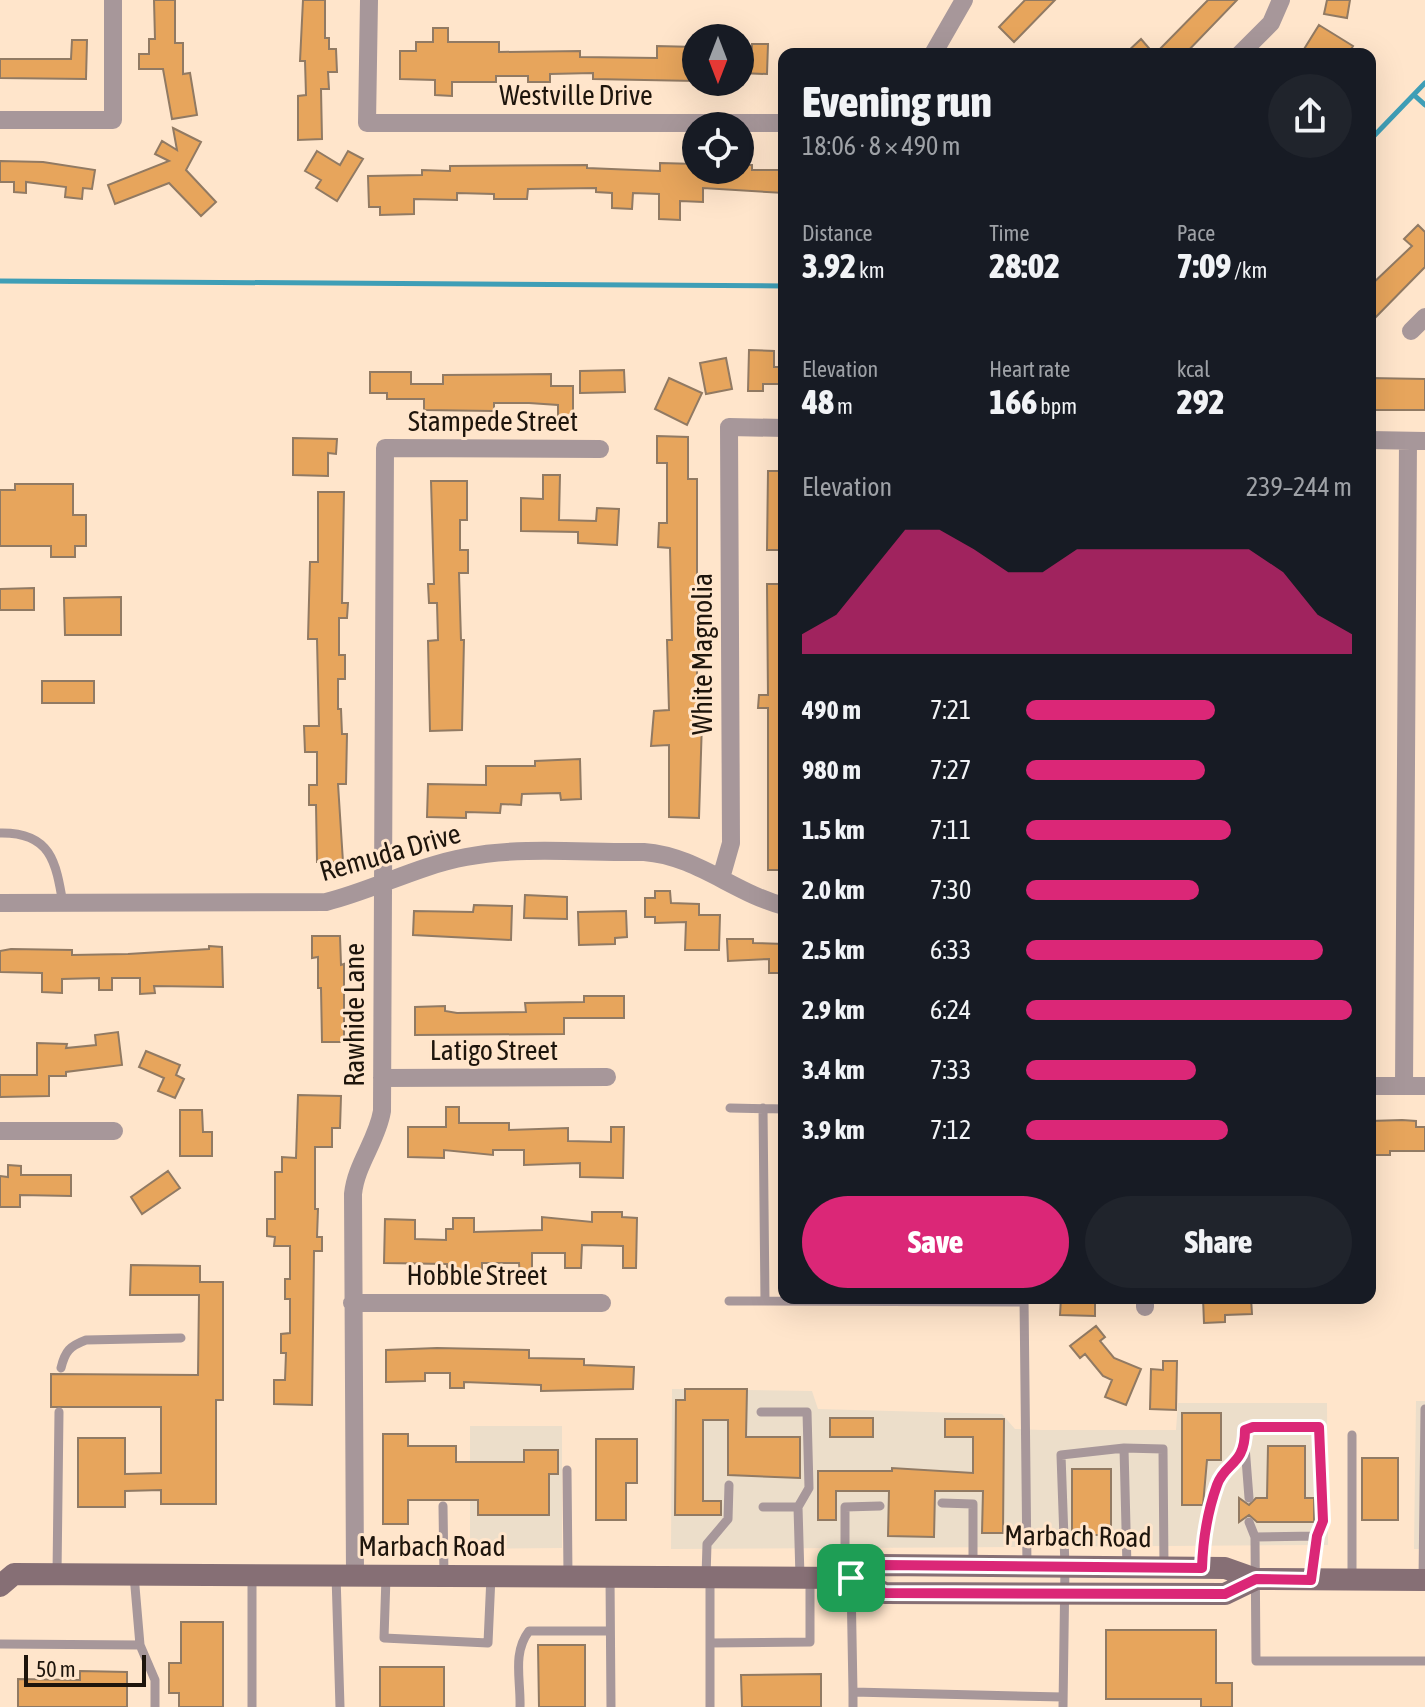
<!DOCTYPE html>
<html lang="en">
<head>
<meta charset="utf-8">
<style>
  :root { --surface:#171b24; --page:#20242c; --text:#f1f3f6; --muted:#9ea1a6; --accent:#db2777 }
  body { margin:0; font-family:"Asap Condensed",sans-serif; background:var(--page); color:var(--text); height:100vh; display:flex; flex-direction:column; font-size:30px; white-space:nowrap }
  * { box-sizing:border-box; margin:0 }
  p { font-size:26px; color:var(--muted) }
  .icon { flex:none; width:44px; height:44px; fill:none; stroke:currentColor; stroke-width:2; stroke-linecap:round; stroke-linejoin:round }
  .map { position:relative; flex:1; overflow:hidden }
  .sheet { position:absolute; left:778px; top:48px; width:598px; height:1256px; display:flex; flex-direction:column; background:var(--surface); border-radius:16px; box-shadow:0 8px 32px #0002 }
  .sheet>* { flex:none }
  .needle { width:52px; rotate:180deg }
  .tools { position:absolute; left:682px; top:24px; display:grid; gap:16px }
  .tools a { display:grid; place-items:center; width:72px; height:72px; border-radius:50%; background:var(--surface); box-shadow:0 8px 32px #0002; font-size:40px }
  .scale { position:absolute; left:24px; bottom:20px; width:122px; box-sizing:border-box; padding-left:8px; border:4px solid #1e150c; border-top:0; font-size:22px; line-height:28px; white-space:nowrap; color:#1e150c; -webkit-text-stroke:6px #ffe5cb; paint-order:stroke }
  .pin { position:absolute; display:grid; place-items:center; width:68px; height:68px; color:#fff; margin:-34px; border-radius:16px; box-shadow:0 4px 12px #0006 }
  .round { display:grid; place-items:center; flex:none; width:84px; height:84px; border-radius:42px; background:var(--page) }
  .summary { display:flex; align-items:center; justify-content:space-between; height:136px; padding:0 24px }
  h1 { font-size:44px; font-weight:800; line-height:60px }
  .metrics { display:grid; grid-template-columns:repeat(3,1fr); gap:12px; height:136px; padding:8px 24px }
  .metrics div { display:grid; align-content:center }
  .metrics b { font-size:34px; font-weight:800 }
  .metrics small { font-size:22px; font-weight:400 }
  .metrics p { font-size:22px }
  .chart { height:224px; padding:16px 24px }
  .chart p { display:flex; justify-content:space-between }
  .chart svg { width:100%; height:144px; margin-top:8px; fill:var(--accent); opacity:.7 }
  .primary-button { display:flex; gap:16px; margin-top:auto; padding:16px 24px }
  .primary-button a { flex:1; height:92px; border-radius:48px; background:var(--accent); color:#fff; font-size:32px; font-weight:800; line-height:92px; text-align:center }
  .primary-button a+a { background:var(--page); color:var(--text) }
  ul { padding:0 24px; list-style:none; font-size:26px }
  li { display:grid; grid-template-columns:128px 96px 1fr; align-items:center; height:60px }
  li i { height:20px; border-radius:10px; background:var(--accent) }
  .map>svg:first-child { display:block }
</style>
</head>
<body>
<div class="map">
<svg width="1425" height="1707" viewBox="0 0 1425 1707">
  <rect width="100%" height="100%" fill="#ffe5cb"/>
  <!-- commercial -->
  <path fill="#ecdeca" d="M672,1389L812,1391L818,1409L1002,1414L1015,1429L1041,1430H1176L1178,1403H1327L1328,1545L671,1549Z
    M1416,1401H1425V1549H1414Z
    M470,1426H562V1548L470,1549Z"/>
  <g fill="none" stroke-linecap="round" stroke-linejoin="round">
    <!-- stream -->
    <path stroke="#3f9eb6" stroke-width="5" d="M1414,95L1425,105
      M1370,140L1425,83
      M0,281L784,286"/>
  </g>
  <!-- building -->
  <path fill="#e7a55c" stroke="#917a63" stroke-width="2" d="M154,0H175V43H183V74L190,73L197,115L172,119L163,69H139V54H149V39H155Z
    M303,0H325V38H329V49H336L337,72H328L329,89H321L322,139L298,140V96L306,95L305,61H300Z
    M1025,0H1055L1014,42L999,27Z
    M1208,0H1237L1185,54H1155Z
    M1327,0H1350L1347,18L1324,14Z
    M1319,25L1353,46L1348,54H1301Z
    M433,28H448V42H499V52L580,51V57L657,58V46L696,47V81L593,79V73L550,74V82H528V76H496V82H452V96L435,95V80L400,79V51H416V42H433Z
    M1141,39L1154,54H1125Z
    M72,40H87L86,79L0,78V59H71Z
    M752,44H768L767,74L740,73V50H752Z
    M173,128L201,142L186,170L216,202L201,216L169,183L115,204L108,185L169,161L155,154L162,141L177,150Z
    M317,151L340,165L348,151L363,159L337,201L316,188L321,180L305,171Z
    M0,161L43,162L95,170L92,189L83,188L82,199L65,197L66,187L26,182V193L14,192V182H0Z
    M660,163L696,164V170H740V165H752V170H784V193L703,188V202L680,201V220L659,219V194L633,193L632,209L612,208V193L596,192V188L528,189L527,199H494V194L457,193V200L414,199V214L380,215V207H369L368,176L422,175V170L450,171V166L587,165V168L660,171Z
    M1418,225L1425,232V267L1370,323V286L1412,246L1404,239Z
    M749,350L774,351V367H781V384H763V391H748Z
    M726,358L732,389L706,394L700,363Z
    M624,370L625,392L580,393V371Z
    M370,372H411V384H443V375L551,374V386H573V418H558V405L529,403H494V411L424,410V399H387V393H370Z
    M669,378L702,393L687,425L655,409Z
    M1370,378L1425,379V410H1370Z
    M657,436L688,437V479H697V721H702L699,818L669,817V745L651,746L654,711L669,710L667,640H672L670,548L658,547L659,523H667V463H657Z
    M293,438L337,439L336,454L328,453V476L293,475Z
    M768,471H784V550H767Z
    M543,475H560L559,520L596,521L597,508L619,509L617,545L578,543V532L521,531V498L543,499Z
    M431,481H467V520H460V550H468V573H459L461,640H464L462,730L430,731L428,641L438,640L437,603H429L428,584H434Z
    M15,484H73V515H86V546H75V557H51V546H0V490H15Z
    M318,492H344L342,603H348L347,618H339V655H345V679H338V709H341L342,734H347L346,784H338L343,862H317L316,805H309V785H317V752H305L304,726H319L317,639H308L310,562H318Z
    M767,584H784V870H768V708H758L759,695H768Z
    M34,588V610H0V589Z
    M121,597V635H65L64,598Z
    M42,681H94V703H42Z
    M580,759L581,799L561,800L560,793L522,794L521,805L501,804L500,813L466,812V818L427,817L428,784L486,785V766H535V761Z
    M655,891H670L671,903L699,904V915H720L719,950H685L686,922L655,923V917H645V898H655Z
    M525,895L567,897V919L524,918Z
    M474,905L512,906L511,940L413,935L414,911L473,912Z
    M626,911L627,937L615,938V944L579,945L578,912Z
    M312,936H340L341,965L344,964V1042H322L321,988H318V957L312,958Z
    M727,939H753V943L784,944V973H769V959L728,961Z
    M209,946L222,947L223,987L154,986L155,993L140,994V978H112V990H99V978L62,979V993L42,992V973L0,972V951L11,949L72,950V955L128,954L209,949Z
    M584,996H624V1018H564V1034L415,1035V1007L445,1006V1011L457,1013L526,1012L525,1003L584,1002Z
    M118,1032L122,1065L66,1072V1076H49V1096L0,1097V1075H37V1043L67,1044L66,1048L96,1045L95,1035Z
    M146,1051L180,1065L176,1075L184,1079L175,1098L158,1091L164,1078L139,1067Z
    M298,1095L341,1096L340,1128H332V1147H315V1209H318L317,1237H322V1251H314L312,1405L274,1404V1380H285L286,1353H281V1334L290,1333V1299H285V1279H290V1246H274L275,1237L267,1236V1219H275V1172H282V1157L296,1158Z
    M446,1107H459V1123H509V1130L568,1128V1141L611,1142V1127H624L623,1178L580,1177V1163L524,1165V1150H493V1155L444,1150V1158L408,1157V1127H446Z
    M180,1110H202L203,1132H212V1156H180Z
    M1402,1120L1416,1121V1127H1425V1151H1390V1155H1370V1121Z
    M8,1165L21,1166V1175H71V1196L20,1195V1207H0V1176L8,1177Z
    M168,1171L180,1188L142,1214L131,1197Z
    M592,1212H622V1217L637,1218L636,1268H623V1246L582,1245L581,1268H565V1253H532V1278H520L519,1263H482V1277H468V1270H447V1264L384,1263L385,1219L415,1220V1239L446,1240V1229H453V1218H474V1232L542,1230V1217L592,1222Z
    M131,1265L200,1266V1282H223V1400H216V1504H161V1490L125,1491V1507H78V1438H125V1474L161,1473V1407H51V1374L198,1375L199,1295H130Z
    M1061,1298H1095V1316L1060,1315Z
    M1203,1298H1251L1252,1314L1225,1315V1322L1204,1323Z
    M1096,1326L1105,1337L1100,1341L1114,1358L1141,1369L1126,1405L1105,1397L1112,1380L1103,1376L1085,1354L1080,1358L1070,1346Z
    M437,1348L529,1350V1358L584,1359V1365L634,1367L633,1389L541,1391V1385L464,1382V1388H450V1373H425V1381L386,1382V1350Z
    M1163,1361H1177L1176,1410L1150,1409L1151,1369L1163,1370Z
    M685,1389H747L746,1437H800V1478L728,1475V1420H703V1501H721V1515H675L676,1400H685Z
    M1182,1413H1221V1460H1207L1203,1505H1182Z
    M830,1418H873V1437H830Z
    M945,1419H1004L1003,1533H982L983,1491H935L934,1537L888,1536L889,1491H836V1520H818V1471H892V1468L973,1473V1437H945Z
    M383,1434H408V1446H456V1462H524V1450H558V1474H549V1515H478V1500H408V1524H383Z
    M596,1439H637V1483H626V1520H596Z
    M1268,1446H1305V1498H1314V1522H1257L1249,1515L1239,1522V1498L1249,1505L1256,1498H1267Z
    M1362,1458H1398V1520H1362Z
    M1072,1469H1111V1535H1072Z
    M181,1622H223V1707H179V1693H169V1663H181Z
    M1106,1630H1216V1683H1232V1707H1201V1699H1106Z
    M538,1645H585V1707H539Z
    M380,1667H444V1707H380Z
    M80,1671L127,1672V1707H18V1679L80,1680Z
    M821,1674V1707H742L741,1675Z"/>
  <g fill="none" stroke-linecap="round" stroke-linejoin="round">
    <!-- service -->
    <path stroke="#a7979a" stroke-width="9" d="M0,833C51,832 56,862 63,904
      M730,1108L784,1109
      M1024,1298L1027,1566
      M729,1301H765L763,1108
      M765,1301L1024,1302
      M61,1368C65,1351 70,1346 86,1340L181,1338
      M761,1412H807L809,1488L798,1507L800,1577
      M1352,1435V1580
      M1245,1446L1249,1498
      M1124,1448L1127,1567
      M567,1470L568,1576
      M942,1503L973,1504V1565
      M443,1506L444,1576
      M763,1507H798
      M1249,1522L1255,1537L1256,1661H1425
      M1255,1537L1317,1536
      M1202,1568C1203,1538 1207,1513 1217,1485C1225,1462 1245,1466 1245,1430L1319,1427L1323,1521L1317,1536L1311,1580
      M57,1574L59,1412
      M134,1575L140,1645L155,1680V1707
      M252,1575V1707
      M336,1575L340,1707
      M610,1576L611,1707
      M386,1577L384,1638L488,1643L491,1576
      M706,1577L707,1544L728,1519L729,1485
      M710,1577V1707
      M845,1578V1507L880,1506
      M1423,1580L1425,1409
      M851,1581L853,1692
      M710,1643L810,1642V1578
      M0,1644L140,1645
      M520,1707C521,1681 512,1653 529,1631H610
      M853,1707V1692L1063,1697
      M1063,1707L1065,1566L1061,1455L1124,1448L1163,1449L1164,1567"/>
    <!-- minor -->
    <path stroke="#a7979a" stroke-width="18" d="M369,0L367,123H784
      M933,54L964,0
      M1240,54L1271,23L1281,0
      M0,120H113V0
      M1411,331L1425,317
      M1370,440L1425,441
      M721,878L731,843L729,427L784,428
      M0,903L326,902C374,890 417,866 466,857C523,846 586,853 644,852C697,856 734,893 784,906
      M382,1078L607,1077
      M1370,1086H1425
      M1404,1086L1408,441
      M0,1131H114
      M1145,1298V1307
      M352,1303H602
      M355,1575L353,1194C356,1164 377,1141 382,1111L385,448L600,449"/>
    <!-- secondary -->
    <path stroke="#866f75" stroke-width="22" d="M851,1578L885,1593L1225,1594L1256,1579
      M0,1586L14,1574L851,1578L881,1565L1225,1568L1256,1579L1425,1580"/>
  </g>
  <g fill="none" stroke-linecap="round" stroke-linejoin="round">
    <!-- route casing -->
    <g stroke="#fff" stroke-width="16">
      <path id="route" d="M1253,1427H1319L1323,1521L1317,1536L1311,1580L1256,1579L1225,1594L885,1593L851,1578L881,1565L1202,1568C1203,1538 1207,1513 1217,1485C1225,1462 1245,1466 1245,1430Z"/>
    </g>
    <!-- route -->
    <use href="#route" stroke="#db2777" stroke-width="10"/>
  </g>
  <g text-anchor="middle" stroke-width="6" stroke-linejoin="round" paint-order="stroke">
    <!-- street labels -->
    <g font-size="28" fill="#1e150c" stroke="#ffe5cb">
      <text x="576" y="105">Westville Drive</text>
      <text x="493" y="431">Stampede Street</text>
      <text transform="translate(702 654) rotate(-90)" y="10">White Magnolia</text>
      <text transform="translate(390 852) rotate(-16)" y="10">Remuda Drive</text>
      <text transform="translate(354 1015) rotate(-90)" y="10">Rawhide Lane</text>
      <text x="494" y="1060">Latigo Street</text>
      <text x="477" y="1285">Hobble Street</text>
      <text transform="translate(1078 1536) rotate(1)" y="10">Marbach Road</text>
      <text x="432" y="1556">Marbach Road</text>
    </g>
  </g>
</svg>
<div class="tools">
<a><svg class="needle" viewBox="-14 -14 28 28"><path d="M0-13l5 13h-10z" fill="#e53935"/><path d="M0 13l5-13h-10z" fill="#9ea1a6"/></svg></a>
<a><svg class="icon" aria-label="locate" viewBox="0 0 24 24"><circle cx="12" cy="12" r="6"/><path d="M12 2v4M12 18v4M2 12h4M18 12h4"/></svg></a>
</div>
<div class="scale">50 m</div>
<div class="pin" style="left:851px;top:1578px;background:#1e9e55"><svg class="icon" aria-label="arrive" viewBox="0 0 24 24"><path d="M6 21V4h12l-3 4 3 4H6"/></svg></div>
<section class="sheet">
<div class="summary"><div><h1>Evening run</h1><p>18:06 · 8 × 490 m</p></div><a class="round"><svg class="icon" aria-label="share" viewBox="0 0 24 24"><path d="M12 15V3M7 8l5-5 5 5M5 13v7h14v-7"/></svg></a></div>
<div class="metrics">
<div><p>Distance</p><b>3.92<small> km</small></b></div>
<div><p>Time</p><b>28:02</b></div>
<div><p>Pace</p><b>7:09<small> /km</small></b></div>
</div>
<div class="metrics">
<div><p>Elevation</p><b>48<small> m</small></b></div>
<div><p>Heart rate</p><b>166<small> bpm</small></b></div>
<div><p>kcal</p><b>292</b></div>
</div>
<div class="chart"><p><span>Elevation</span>239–244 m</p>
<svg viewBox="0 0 160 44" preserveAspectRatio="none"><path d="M0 44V38L10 32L20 19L30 6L40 6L50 12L60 19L70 19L80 12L90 12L100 12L110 12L120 12L130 12L140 19L150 32L160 38V44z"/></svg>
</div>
<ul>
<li><b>490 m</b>7:21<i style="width:58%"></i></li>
<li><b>980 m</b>7:27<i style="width:55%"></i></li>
<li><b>1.5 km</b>7:11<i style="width:63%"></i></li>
<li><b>2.0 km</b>7:30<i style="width:53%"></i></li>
<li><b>2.5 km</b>6:33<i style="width:91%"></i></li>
<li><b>2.9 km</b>6:24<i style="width:100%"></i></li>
<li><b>3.4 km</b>7:33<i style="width:52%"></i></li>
<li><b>3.9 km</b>7:12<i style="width:62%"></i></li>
</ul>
<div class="primary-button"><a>Save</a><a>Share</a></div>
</section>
</div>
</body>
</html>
